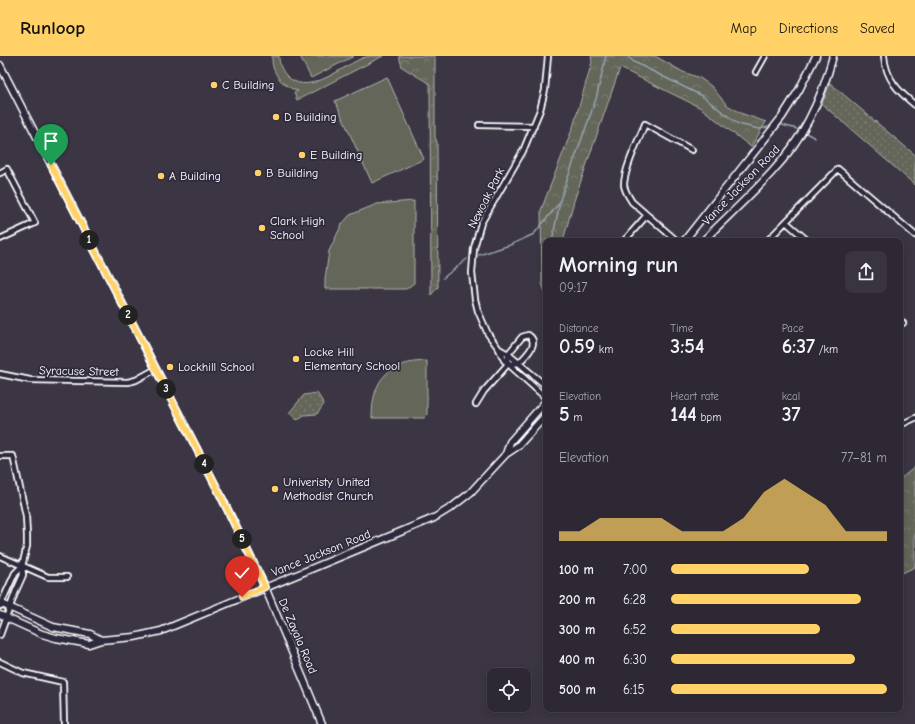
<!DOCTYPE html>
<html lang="en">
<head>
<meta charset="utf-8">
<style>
  :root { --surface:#2d2833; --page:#39343f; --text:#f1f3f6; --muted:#a7a6ac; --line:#48444e; --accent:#ffd166 }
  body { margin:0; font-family:"Comic Neue",sans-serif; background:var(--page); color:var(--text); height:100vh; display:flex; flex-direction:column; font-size:15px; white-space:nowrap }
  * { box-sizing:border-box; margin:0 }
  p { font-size:13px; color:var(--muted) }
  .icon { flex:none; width:22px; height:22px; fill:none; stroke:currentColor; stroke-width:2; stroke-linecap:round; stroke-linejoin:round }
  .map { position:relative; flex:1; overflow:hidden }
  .sheet { position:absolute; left:543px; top:182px; width:360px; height:474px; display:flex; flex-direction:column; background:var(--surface); border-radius:8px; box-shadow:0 2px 10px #0003,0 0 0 1px var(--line) }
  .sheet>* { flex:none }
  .fabs { position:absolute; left:487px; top:612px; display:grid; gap:8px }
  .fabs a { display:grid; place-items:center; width:44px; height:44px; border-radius:8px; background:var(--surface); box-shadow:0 2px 10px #0003,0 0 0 1px var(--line); font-size:20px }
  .pin { position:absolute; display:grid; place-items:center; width:34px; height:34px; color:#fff; margin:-41px -17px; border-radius:50% 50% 50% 0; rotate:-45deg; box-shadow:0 0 4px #0007 }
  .pin .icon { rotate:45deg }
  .km { position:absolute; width:20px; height:20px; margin:-10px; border-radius:50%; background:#222; color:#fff; font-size:11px; line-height:20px; text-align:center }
  .round { display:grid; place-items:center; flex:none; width:42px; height:42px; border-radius:8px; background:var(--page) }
  .headline { display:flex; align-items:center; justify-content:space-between; height:68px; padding:0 16px }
  h1 { font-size:22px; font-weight:700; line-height:30px }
  .stats { display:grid; grid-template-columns:repeat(3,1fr); gap:6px; height:68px; padding:4px 16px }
  .stats div { display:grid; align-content:center }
  .stats b { font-size:20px; font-weight:700 }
  .stats small { font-size:11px; font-weight:400 }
  .stats p { font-size:11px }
  .chart { height:112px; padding:8px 16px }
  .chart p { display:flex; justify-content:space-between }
  .chart svg { width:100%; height:72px; margin-top:4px; fill:var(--accent); opacity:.7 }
  ul { padding:0 16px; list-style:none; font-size:13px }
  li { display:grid; grid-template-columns:64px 48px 1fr; align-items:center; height:30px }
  li i { height:10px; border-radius:5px; background:var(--accent) }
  header { display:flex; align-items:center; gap:24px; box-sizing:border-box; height:56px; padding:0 20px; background:var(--accent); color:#111 }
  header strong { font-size:19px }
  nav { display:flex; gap:22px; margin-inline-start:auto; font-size:14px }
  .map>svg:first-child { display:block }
</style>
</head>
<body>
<header>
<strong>Runloop</strong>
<nav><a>Map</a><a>Directions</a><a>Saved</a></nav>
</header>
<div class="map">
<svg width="915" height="668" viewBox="0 0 915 668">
  <defs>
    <pattern id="grass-dots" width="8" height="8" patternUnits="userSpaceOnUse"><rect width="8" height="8" fill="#636658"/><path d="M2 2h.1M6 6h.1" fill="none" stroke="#7a7d71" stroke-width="1.8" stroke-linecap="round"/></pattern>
    <pattern id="forest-crowns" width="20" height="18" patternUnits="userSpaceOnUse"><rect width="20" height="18" fill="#636658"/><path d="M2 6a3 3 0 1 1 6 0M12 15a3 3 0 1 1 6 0" fill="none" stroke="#7a7d71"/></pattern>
  </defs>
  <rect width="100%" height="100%" fill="#3c3644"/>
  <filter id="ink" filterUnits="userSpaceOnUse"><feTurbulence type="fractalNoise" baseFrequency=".025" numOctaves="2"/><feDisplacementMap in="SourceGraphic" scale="8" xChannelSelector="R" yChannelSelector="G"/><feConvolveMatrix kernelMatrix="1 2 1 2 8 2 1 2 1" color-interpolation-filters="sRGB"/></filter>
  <g filter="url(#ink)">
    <!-- grass -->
    <path fill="url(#grass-dots)" stroke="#b1b2ac" d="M830,27L915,99V129L822,48Z
      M317,337L324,348L317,358L304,359L297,364L289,357L304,339Z"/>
    <!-- forest -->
    <path fill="url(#forest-crowns)" stroke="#b1b2ac" d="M399,0H435V81L437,86L438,231L431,239L430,28L402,11Z
      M591,0H655L683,16L700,22L711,30L727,49L743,58L766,66L751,91L701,52L620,12L574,145L563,185H546V239L542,227L541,154L573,71L592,6Z
      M915,411V511L900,518V423Z"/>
    <!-- garden -->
    <path fill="#636658" stroke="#b1b2ac" d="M272,0H279C279,9 282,16 289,22C311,40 343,9 365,1C370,0 378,0 383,0L297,44L294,37L298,35C282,30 271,17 272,0Z
      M300,0H354L311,22Z
      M387,21L424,103L372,127L335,45Z
      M414,145V227L406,233H325V223L329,195L342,168L350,159L377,148Z
      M427,305V359L424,362H372C372,323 388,306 427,305Z"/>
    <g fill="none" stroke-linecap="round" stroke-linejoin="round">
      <!-- stream -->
      <path stroke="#97a3b0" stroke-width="1.5" d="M627,0L634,6L702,40L738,68L759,73L768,71
        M782,69L797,73
        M806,77L815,82
        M552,185L561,141L596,43L606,0
        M479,199L510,189L534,178L560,146
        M443,222L467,203"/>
      <!-- street casing -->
      <g stroke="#fff" stroke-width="8">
        <path id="street" d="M884,0C886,23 898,35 915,49
          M756,16L765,0
          M479,69L534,70
          M0,117L7,113L35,167L0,183
          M786,166L808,185
          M624,185L647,159
          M677,185L632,146C629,141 625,136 624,129C624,113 639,83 645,68L692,94
          M767,185L838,113L915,179
          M900,264L903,267
          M499,293L508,298L546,330
          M0,318L30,324L128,326L136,324L156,313
          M546,342L504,304L499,293L488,278L478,255L475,243L472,217L474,192L481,167L523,95L540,54L545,34L548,0
          M476,348L484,335L508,308V298L522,281L528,279C541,287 525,300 519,307L508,308
          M900,369L915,362
          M0,400H13L26,460L27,480V490L22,510L23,519L15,537L0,579
          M0,500L48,521H67
          M0,550L15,517L22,510
          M0,606L23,617L63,626L64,668"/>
      </g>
      <!-- secondary casing -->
      <g stroke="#fff" stroke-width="9">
        <path id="secondary" d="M0,9L220,438L265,531L322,668
          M684,185L782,61L799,34L816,0
          M703,185C726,162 750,140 772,116C802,84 822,42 833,0
          M506,398L510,386L546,345
          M0,547L53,571L90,578L101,584
          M0,559L42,578L56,582L89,588L101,584L134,581L161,575L434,462L452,451L470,437L506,398L518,390L546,359"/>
      </g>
      <!-- street -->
      <use href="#street" stroke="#2f2a3d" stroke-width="4.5"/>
      <!-- secondary -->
      <use href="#secondary" stroke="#2f2a3d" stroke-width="6"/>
    </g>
  </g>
  <g fill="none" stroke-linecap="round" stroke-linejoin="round" filter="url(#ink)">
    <!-- route casing -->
    <g stroke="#fff" stroke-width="8">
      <path id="route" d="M51,109L220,438L265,531L242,541"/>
    </g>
    <!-- route -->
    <use href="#route" stroke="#ffd166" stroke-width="5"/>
  </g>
  <!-- markers -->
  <g fill="#ffd166" stroke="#2f2a3d" stroke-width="1.5">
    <circle cx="214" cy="29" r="4"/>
    <circle cx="276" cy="61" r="4"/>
    <circle cx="302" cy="99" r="4"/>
    <circle cx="258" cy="117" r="4"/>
    <circle cx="161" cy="120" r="4"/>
    <circle cx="262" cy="172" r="4"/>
    <circle cx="296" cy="303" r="4"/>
    <circle cx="170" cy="311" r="4"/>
    <circle cx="275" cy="433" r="4"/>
  </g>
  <g text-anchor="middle" stroke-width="3.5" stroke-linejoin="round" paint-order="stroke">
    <!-- poi labels -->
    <g font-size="12" fill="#fff" stroke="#2f2a3d" text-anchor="start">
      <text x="222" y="33">C Building</text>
      <text x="284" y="65">D Building</text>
      <text x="310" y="103">E Building</text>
      <text x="266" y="121">B Building</text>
      <text x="169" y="124">A Building</text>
      <text x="270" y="169">Clark High<tspan x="270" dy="14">School</tspan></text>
      <text x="304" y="300">Locke Hill<tspan x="304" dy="14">Elementary School</tspan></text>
      <text x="178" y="315">Lockhill School</text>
      <text x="283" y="430">Univeristy United<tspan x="283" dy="14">Methodist Church</tspan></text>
    </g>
    <!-- street labels -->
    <g font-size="12" fill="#fff" stroke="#2f2a3d">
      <text transform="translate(741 129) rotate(-46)" y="4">Vance Jackson Road</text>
      <text transform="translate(486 142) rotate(-63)" y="4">Newoak Park</text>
      <text transform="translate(79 315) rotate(1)" y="4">Syracuse Street</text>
      <text transform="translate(321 497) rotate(-22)" y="4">Vance Jackson Road</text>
      <text transform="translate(298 580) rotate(67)" y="4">De Zavala Road</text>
    </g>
  </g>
</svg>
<div class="fabs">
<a><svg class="icon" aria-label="locate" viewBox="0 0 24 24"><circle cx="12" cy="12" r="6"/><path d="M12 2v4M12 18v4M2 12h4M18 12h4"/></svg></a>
</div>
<div class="pin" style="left:51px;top:109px;background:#1e9e55"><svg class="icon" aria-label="arrive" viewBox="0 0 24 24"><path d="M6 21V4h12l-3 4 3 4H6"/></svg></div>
<div class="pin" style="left:242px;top:541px;background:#d93025"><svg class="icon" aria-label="check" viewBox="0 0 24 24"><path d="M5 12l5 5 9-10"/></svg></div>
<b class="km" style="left:89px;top:184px">1</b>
<b class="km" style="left:128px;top:259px">2</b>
<b class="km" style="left:166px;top:333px">3</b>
<b class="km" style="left:204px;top:408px">4</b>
<b class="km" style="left:242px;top:483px">5</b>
<section class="sheet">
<div class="headline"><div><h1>Morning run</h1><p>09:17</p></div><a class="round"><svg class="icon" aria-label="share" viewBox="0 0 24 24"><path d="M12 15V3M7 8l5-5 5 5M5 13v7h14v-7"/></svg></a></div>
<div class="stats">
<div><p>Distance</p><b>0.59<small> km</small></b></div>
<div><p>Time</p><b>3:54</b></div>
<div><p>Pace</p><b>6:37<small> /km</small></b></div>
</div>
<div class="stats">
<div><p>Elevation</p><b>5<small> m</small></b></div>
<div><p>Heart rate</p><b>144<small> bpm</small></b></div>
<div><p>kcal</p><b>37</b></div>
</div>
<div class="chart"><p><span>Elevation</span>77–81 m</p>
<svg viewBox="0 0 160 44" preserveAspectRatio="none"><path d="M0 44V38L10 38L20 30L30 30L40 30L50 30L60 38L70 38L80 38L90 30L100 14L110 6L120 14L130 22L140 38L150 38L160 38V44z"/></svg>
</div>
<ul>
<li><b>100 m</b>7:00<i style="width:64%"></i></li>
<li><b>200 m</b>6:28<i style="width:88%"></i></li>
<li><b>300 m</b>6:52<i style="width:69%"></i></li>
<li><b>400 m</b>6:30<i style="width:85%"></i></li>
<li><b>500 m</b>6:15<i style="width:100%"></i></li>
</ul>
</section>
</div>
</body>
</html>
